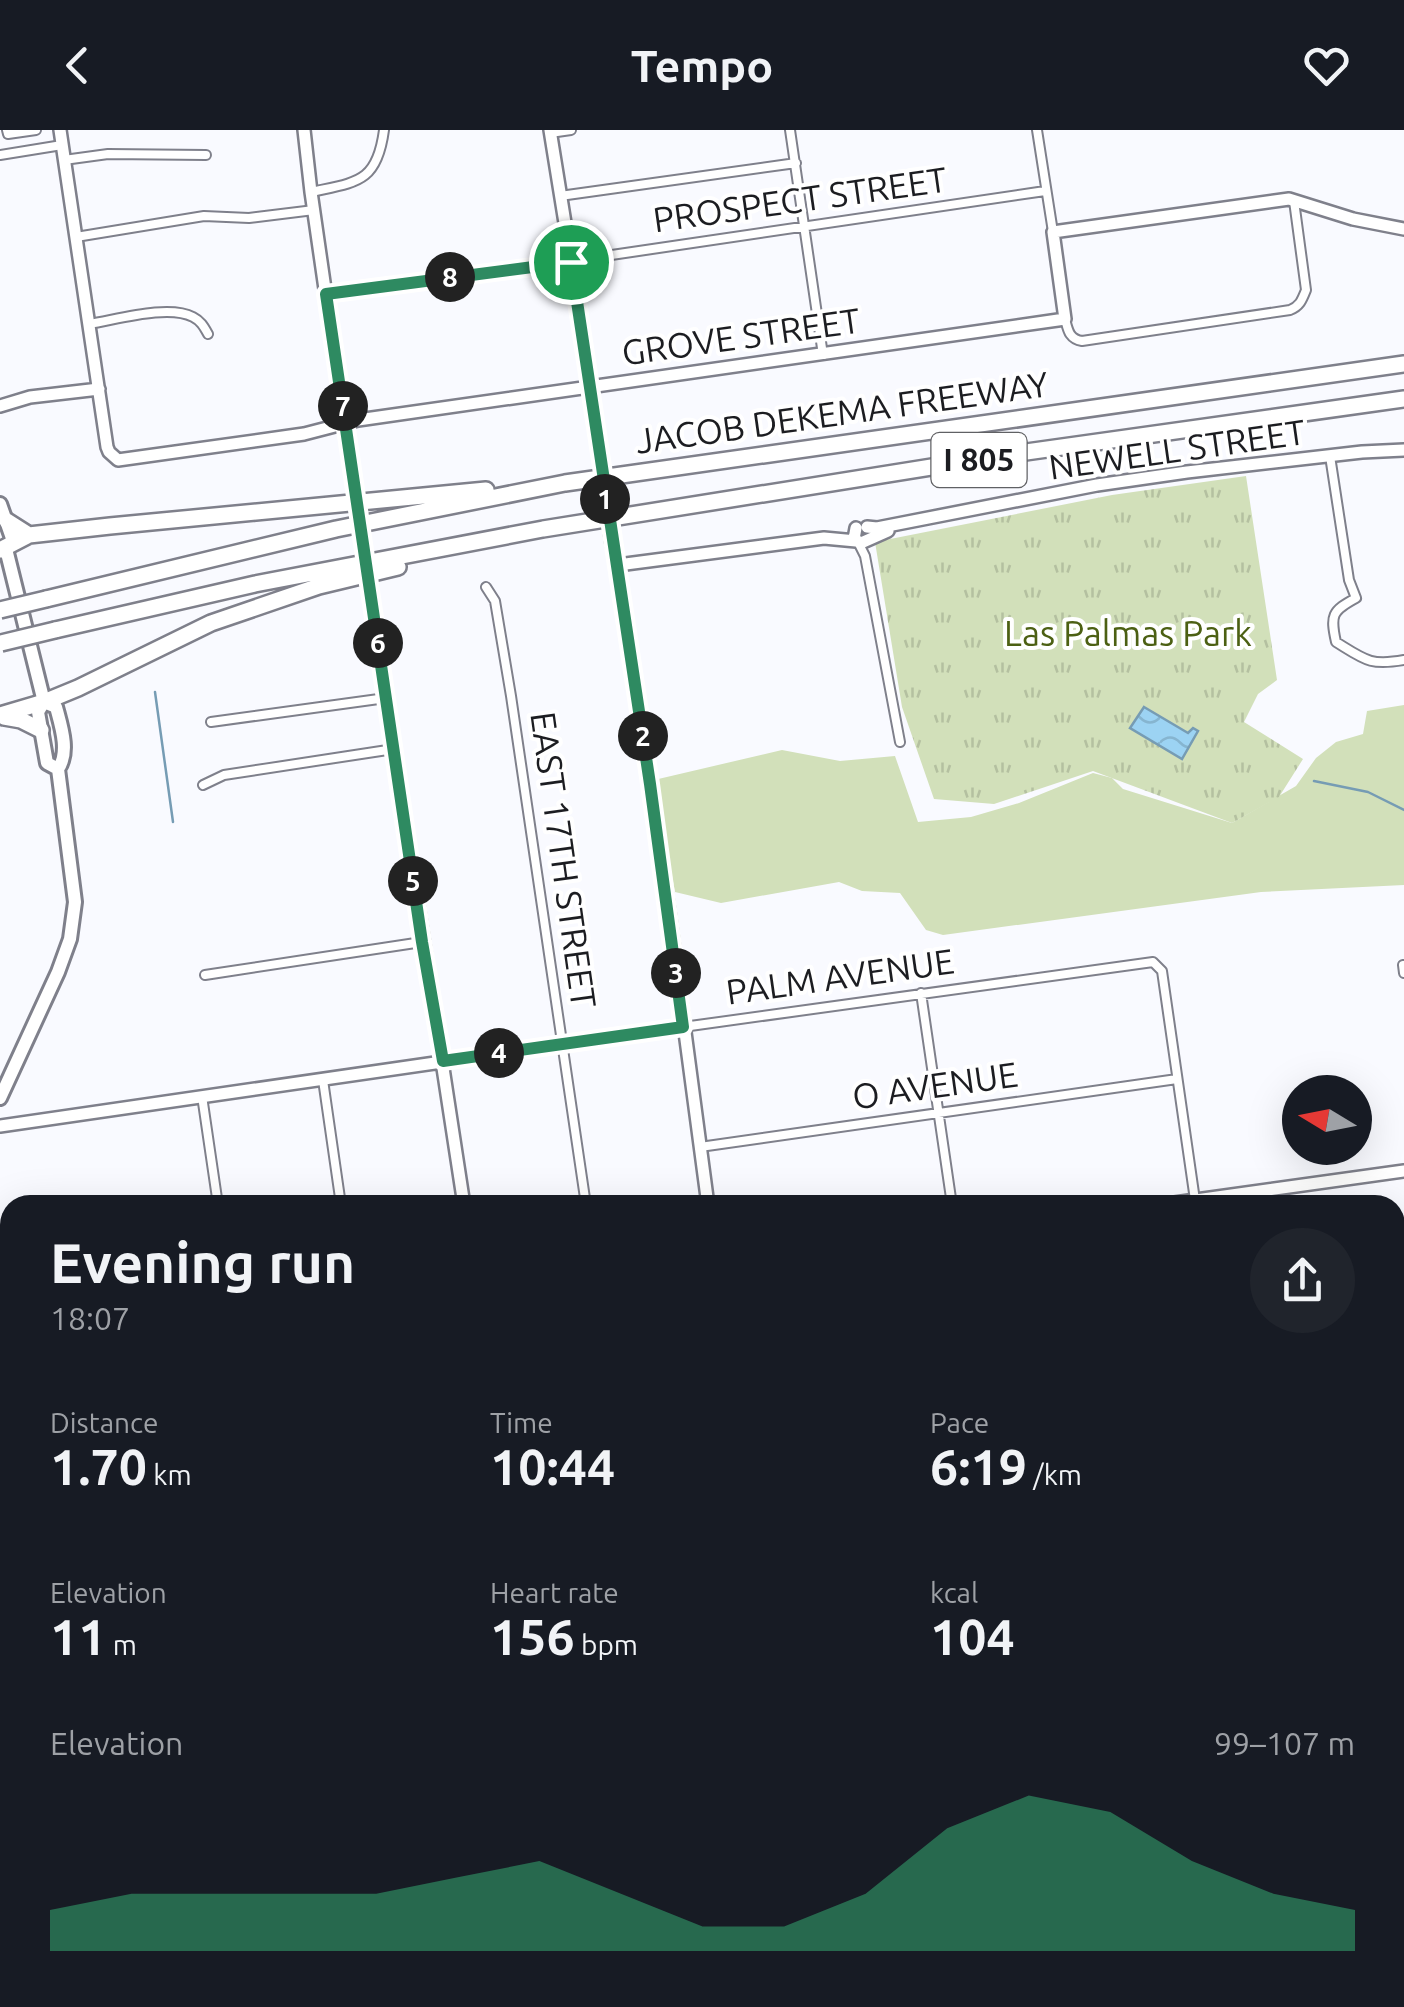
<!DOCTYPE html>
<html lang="en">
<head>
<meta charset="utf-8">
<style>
  :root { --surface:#171b24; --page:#20242c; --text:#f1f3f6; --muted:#9ea1a6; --accent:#2e8a61 }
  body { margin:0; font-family:Ubuntu,sans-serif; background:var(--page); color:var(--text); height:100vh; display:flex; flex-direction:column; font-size:38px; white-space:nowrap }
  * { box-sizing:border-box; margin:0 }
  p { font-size:32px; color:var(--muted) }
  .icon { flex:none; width:55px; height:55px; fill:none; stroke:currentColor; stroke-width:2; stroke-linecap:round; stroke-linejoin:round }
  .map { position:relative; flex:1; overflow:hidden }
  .panel { position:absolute; left:0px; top:1065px; width:1405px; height:812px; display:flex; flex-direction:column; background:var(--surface); border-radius:30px 30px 0 0; box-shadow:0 10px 40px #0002 }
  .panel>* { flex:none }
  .needle { width:65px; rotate:280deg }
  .fabs { position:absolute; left:1282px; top:945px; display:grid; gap:20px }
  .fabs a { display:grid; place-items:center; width:90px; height:90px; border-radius:50%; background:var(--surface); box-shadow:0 10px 40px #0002; font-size:50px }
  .pin { position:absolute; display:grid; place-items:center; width:85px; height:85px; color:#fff; margin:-42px; border:5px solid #fff; border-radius:50%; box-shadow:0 2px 10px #0007 }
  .km { position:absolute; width:50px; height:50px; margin:-25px; border-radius:50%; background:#222; color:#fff; font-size:28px; line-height:50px; text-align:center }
  .round { display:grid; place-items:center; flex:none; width:105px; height:105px; border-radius:52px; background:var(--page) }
  .overview { display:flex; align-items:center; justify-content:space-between; height:170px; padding:0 50px }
  h1 { font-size:55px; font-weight:700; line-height:75px }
  .metrics { display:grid; grid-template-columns:repeat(3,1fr); gap:15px; height:170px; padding:10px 50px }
  .metrics div { display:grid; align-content:center }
  .metrics b { font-size:50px; font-weight:700 }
  .metrics small { font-size:28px; font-weight:400 }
  .metrics p { font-size:28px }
  .chart { height:280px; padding:20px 50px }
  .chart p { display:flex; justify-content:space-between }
  .chart svg { width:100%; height:180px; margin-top:10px; fill:var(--accent); opacity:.7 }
  header { display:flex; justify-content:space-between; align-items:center; height:130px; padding:0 50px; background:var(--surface); font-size:45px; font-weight:700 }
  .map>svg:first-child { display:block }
</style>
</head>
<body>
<header><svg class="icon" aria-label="back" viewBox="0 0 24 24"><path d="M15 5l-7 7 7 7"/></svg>Tempo<svg class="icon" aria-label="heart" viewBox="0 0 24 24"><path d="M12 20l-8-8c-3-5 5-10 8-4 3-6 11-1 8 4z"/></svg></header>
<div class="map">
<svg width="1404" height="1877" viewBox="0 0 1404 1877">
  <defs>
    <pattern id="park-tufts" width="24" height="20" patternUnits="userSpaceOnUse" patternTransform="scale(2.5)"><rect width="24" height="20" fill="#d2e0ba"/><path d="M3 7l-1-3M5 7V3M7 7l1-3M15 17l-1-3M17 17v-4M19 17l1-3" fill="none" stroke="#b4c0a0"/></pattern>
    <pattern id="water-waves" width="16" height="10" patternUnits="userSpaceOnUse" patternTransform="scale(2.5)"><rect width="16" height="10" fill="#9cd3f3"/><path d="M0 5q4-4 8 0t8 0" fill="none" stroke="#86b5d0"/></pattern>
  </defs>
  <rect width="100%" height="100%" fill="#f9faff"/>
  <!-- commercial -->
  <path fill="#fdeaf4" d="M0,1235L1,1239L10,1238V1868H104L105,1877H0Z"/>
  <!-- grass -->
  <path fill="#d2e0ba" d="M1404,575V755L1261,762L943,805L926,800L900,763L862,761L839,752L721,773L675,762L654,650L782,620L840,631L895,626L918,692L971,687L1019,673L1093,643L1112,648L1123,659L1232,693L1296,656L1316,628L1336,612L1363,604L1367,581Z"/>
  <!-- park -->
  <path fill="url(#park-tufts)" d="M1246,346L1277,550L1258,564L1244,592L1303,629L1279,667L1232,693L1093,641L994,674L934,669L902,577L875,412L1112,365Z"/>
  <!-- water -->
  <path fill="url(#water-waves)" stroke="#769cb4" stroke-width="2.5" d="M1144,577L1188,603L1193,598L1198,601L1182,629L1130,598Z"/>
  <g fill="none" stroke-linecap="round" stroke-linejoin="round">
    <!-- stream -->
    <path stroke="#769cb4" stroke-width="2.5" d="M155,562L173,692
      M1314,651L1368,662L1404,680"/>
    <!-- street casing -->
    <g stroke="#7f808b" stroke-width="12">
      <path id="street" d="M7,0L8,4L36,0
        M790,0L823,225
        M1037,0L1053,102
        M550,3L571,0
        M0,25L62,15
        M64,30L108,24L206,25
        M311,62C357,52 377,53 384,0
        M560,66L796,33
        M76,107L204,86L249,88L314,80
        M326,163L571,131L1045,61
        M1065,189C1068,200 1069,209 1082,211L1290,180C1300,176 1302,170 1306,160L1294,71
        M89,194C116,190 168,174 193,187C201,191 204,197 208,204
        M1330,326L1349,450L1356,468C1332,481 1330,485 1336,512C1365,530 1370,536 1404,530
        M858,412L865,426L900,612
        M486,457L495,471L511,566L586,1075
        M211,592L386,568
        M203,655L224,645L394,619
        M1403,835L1404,843
        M205,845L422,812
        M921,863L952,1075
        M683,897L1153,832L1162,841L1195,1070
        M323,950L341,1075
        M202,966L218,1075
        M700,1017L1177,949
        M1395,1405L1404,1404
        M1395,1526L1404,1525
        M1395,1650L1404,1648
        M117,1868L118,1877
        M249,1868L252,1877
        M459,1868L460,1877
        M943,1868L944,1877
        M1194,1868L1196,1877
        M1313,1868L1314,1877"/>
    </g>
    <!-- secondary casing -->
    <g stroke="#7f808b" stroke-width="16">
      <path id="secondary" d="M60,0L107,317L109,322L118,330L304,304L358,290L1065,189L1053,102L1289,69L1353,89L1404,99
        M304,0L311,62L352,346
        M550,0L581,192L598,317
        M0,276L30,267L99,259
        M867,397L877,398L1097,355L1187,342L1362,322L1404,320
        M856,398L854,409L861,413L888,401
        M612,414L618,435L669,782L708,1075
        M618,435L824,408L856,411
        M370,462L464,1075
        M0,996L683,897
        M1160,1075L1404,1041
        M1395,1284L1404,1283
        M0,1334L10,1338
        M581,1868L582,1877
        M825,1868L826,1877"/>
    </g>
    <!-- primary casing -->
    <g stroke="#7f808b" stroke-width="18">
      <path id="primary" d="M0,374L13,411L6,419L44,572L38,582L47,633L58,639
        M0,968L58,842L70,809L75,772L58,639C70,622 61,596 56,577L44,572
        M1395,1771L1404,1769
        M669,1877L735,1868"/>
    </g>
    <!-- highway casing -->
    <g stroke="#7f808b" stroke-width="20">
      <path id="highway" d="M7,391L29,405
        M0,420L29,405L110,396L486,360
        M46,469L336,399L565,353L1404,234
        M55,500L255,454L543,399L1019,323L1404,269
        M0,585L44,572L78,558L211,493L319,456L398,437
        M4,587L21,590L41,600"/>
    </g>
    <!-- street -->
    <use href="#street" stroke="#fff" stroke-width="8"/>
    <!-- secondary -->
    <use href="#secondary" stroke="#fff" stroke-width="11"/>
    <!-- primary -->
    <use href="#primary" stroke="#fff" stroke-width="12"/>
    <!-- highway -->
    <use href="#highway" stroke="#fff" stroke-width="15"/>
    <!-- secondary-bridge casing -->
    <g stroke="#7f808b" stroke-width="16" stroke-linecap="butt">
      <path id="secondary-bridge" d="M598,317L612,414
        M352,346L370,462"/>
    </g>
    <!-- highway-bridge casing -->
    <g stroke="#7f808b" stroke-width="20" stroke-linecap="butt">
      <path id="highway-bridge" d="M0,480L46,469
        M1,513L55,500"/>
    </g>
    <!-- secondary-bridge -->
    <use href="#secondary-bridge" stroke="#fff" stroke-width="11"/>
    <!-- highway-bridge -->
    <use href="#highway-bridge" stroke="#fff" stroke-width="15"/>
  </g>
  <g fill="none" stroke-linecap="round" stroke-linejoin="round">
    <!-- route casing -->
    <g stroke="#fff" stroke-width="20">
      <path id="route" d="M571,132L650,654L683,897L443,931L422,812L326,164Z"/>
    </g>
    <!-- route -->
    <use href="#route" stroke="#2e8a61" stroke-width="12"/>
  </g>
  <g text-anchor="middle" stroke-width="8" stroke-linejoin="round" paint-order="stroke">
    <!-- shield labels -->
    <rect fill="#fff" stroke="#606164" stroke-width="2.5" x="931.5" y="303" width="95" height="54" rx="8"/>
    <g font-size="32" font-weight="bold" fill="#1c1d21">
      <text x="979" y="341">I 805</text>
    </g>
    <!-- street labels -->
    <g font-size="35" fill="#1c1d21" stroke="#fff">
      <text transform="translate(800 70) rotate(-8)" y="12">PROSPECT STREET</text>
      <text transform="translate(741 207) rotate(-8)" y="12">GROVE STREET</text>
      <text transform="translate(842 283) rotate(-8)" y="12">JACOB DEKEMA FREEWAY</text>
      <text transform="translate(1177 320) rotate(-8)" y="12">NEWELL STREET</text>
      <text transform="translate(563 730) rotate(82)" y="12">EAST 17TH STREET</text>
      <text transform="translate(840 847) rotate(-8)" y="12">PALM AVENUE</text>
      <text transform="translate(935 956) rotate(-8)" y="12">O AVENUE</text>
    </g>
    <!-- park labels -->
    <g font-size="35" fill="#4c6013" stroke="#fff">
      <text x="1128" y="516">Las Palmas Park</text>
    </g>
  </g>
</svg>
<div class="fabs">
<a><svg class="needle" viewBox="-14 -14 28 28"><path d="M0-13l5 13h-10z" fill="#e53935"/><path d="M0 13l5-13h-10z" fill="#9ea1a6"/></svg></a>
</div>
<div class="pin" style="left:571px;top:132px;background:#1e9e55"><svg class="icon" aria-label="arrive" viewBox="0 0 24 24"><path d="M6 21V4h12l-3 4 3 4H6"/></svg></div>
<b class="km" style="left:605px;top:369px">1</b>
<b class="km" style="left:643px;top:606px">2</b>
<b class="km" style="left:676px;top:843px">3</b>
<b class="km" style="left:499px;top:923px">4</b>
<b class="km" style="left:413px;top:751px">5</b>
<b class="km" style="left:378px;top:513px">6</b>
<b class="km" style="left:343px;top:276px">7</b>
<b class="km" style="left:450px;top:147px">8</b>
<section class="panel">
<div class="overview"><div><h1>Evening run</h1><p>18:07</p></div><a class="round"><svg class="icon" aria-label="share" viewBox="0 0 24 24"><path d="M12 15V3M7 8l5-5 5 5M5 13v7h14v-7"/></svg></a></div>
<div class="metrics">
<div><p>Distance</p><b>1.70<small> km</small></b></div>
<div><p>Time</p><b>10:44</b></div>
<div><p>Pace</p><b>6:19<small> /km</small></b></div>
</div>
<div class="metrics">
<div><p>Elevation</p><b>11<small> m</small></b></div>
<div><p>Heart rate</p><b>156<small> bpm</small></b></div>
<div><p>kcal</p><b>104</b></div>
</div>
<div class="chart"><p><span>Elevation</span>99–107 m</p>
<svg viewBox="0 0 160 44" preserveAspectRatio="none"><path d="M0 44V34L10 30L20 30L30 30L40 30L50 26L60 22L70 30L80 38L90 38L100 30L110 14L120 6L130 10L140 22L150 30L160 34V44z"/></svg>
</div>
</section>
</div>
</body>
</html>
